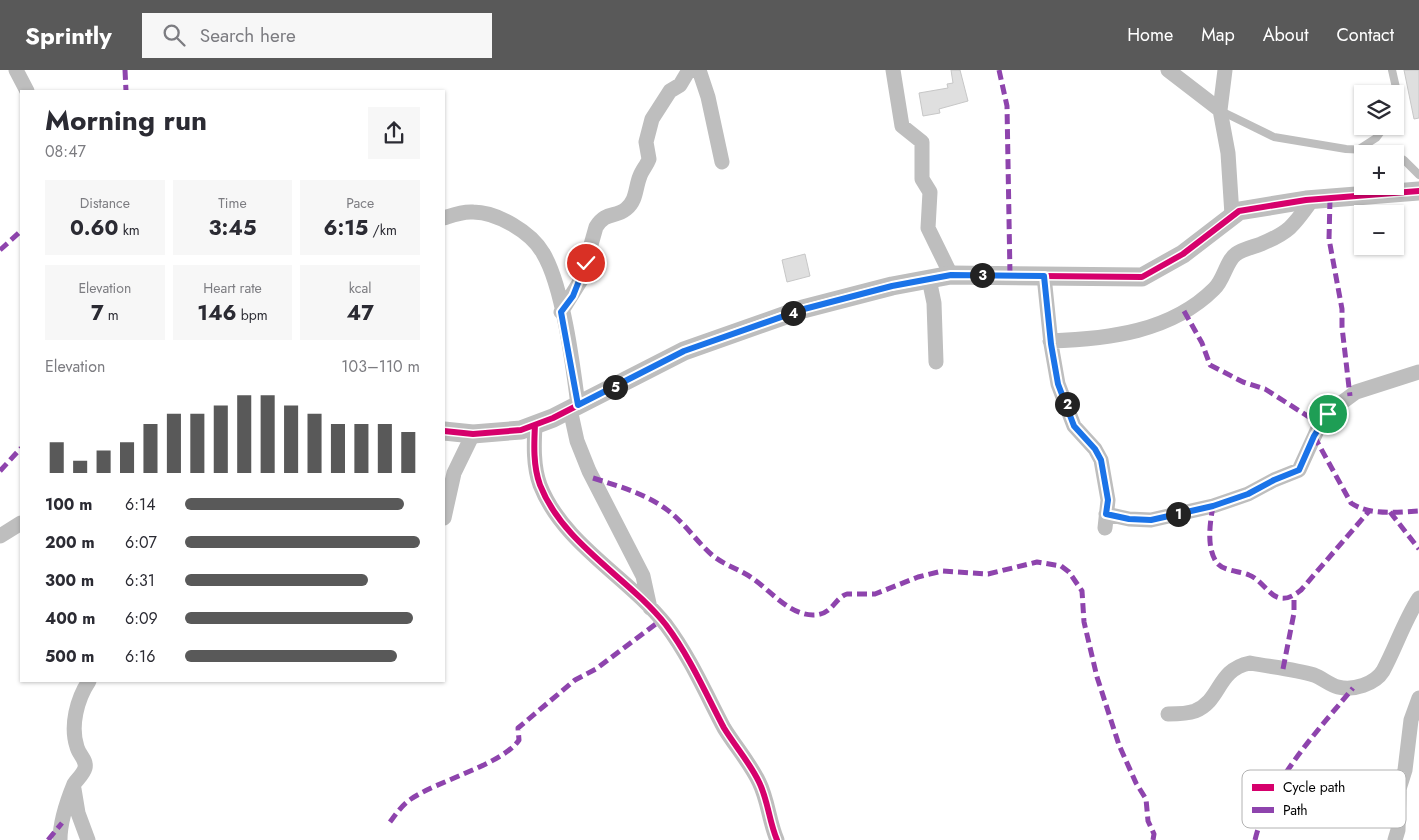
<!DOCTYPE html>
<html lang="en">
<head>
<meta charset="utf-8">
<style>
  :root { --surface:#fff; --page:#f7f7f7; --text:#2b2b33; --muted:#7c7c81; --accent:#595959 }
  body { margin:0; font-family:Jost,sans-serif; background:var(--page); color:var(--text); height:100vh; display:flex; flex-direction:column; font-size:19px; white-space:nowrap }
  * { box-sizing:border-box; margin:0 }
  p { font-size:16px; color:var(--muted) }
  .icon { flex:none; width:28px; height:28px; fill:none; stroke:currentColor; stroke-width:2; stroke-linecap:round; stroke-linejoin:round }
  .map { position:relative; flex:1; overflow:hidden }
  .panel { position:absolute; left:20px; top:20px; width:425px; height:592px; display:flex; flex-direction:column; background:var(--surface); border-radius:0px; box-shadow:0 1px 4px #0004 }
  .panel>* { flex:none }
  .controls { position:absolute; left:1354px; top:15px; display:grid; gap:10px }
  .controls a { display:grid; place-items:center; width:50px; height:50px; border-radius:0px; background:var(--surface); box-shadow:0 1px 4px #0004; font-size:25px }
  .pin { position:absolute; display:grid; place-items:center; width:42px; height:42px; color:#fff; margin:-21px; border:2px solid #fff; border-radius:50%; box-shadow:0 1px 5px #0007 }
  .km { position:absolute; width:25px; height:25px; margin:-12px; border-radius:50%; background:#222; color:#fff; font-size:14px; line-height:25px; text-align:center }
  .round { display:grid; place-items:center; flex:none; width:52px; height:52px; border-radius:0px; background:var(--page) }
  .summary { display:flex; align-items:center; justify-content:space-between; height:85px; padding:0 25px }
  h1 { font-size:28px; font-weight:700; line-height:38px }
  .figures { display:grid; grid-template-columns:repeat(3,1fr); gap:8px; height:85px; padding:5px 25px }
  .figures div { display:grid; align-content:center; border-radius:0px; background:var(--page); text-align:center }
  .figures b { font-size:21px; font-weight:700 }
  .figures small { font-size:14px; font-weight:400 }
  .figures p { font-size:14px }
  .chart { height:140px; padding:10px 25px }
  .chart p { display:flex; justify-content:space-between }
  .chart svg { width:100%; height:90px; margin-top:5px; stroke:var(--accent); stroke-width:6 }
  ul { padding:0 25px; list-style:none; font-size:16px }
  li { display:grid; grid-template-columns:80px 60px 1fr; align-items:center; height:38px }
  li i { height:12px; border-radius:6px; background:var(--accent) }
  header { display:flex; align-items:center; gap:30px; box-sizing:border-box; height:70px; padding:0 25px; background:var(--accent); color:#fff }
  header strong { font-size:24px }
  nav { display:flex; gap:28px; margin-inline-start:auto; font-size:18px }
  .search { width:350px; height:45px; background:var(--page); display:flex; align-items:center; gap:12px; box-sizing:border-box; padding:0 18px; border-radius:0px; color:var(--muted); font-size:19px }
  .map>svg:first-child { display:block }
</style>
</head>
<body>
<header>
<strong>Sprintly</strong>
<div class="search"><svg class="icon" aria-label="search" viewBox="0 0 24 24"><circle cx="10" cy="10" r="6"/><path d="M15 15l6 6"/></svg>Search here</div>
<nav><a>Home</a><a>Map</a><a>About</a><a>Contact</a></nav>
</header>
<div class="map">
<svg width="1419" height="770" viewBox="0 0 1419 770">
  <rect width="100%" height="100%" fill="#fff"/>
  <!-- building -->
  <path fill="#dfdfdf" stroke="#c7c7c7" d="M951,0H960L968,31L939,39L940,43L923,46L919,23L948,18L947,14L953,13Z
    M1404,0H1419V48L1414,49Z
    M805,184L810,206L787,212L782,190Z"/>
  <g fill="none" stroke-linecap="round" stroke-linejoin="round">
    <!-- service -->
    <path stroke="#bebebe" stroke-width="8" d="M1392,0L1397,22L1395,30
      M1221,41L1274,67L1346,79L1390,81L1404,90L1419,105
      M1359,79L1376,68L1385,56"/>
    <!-- minor -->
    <path stroke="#bebebe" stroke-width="15" d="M16,0L27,21
      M699,0L708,27L722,92
      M893,0L902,56L922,72V109L930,122L928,158L951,205
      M1168,0L1220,40
      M1225,0L1220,40L1228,83L1232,145
      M444,148C453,145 463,141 473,142C497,142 531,162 543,183C563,216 573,296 578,335
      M1044,206L1051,274L1058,314L1074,356L1095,379L1101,390L1108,430L1105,458
      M929,209L934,233L936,292
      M561,242L581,210L596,157C606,141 615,148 626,139C637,130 635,118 640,106C642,100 647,95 649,89L646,72L652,49L670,21L680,15L689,0
      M1050,271C1108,269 1171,262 1214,219C1224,210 1226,191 1236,184C1243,179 1253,177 1261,174C1290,162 1294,155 1312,130
      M570,339L577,371L589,401L643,506L650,538
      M535,355C534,374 533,396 540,415C563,474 628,507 666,555C690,587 706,624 724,658C735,676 750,693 759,712C768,730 769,751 777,770
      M1106,444L1129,449L1151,450L1213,436L1248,424L1274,410L1299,400L1320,354L1337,336L1356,322L1419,302
      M444,448L454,403L473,364
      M0,466L21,453
      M1168,644C1177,644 1187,644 1195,641C1222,630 1216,600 1250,593C1271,597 1294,599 1314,605C1322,608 1330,615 1338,617C1353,621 1375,614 1383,601C1396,577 1404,551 1419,528
      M74,719L78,743L88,770
      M60,770C60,752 67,731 74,714C77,709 83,705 85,698C87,690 79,685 77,677C70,656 77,629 89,611
      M1395,770L1398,760L1399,719L1405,700L1411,650L1419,628"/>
    <!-- tertiary -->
    <path stroke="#bebebe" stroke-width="19" d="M444,361L473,364L521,360L553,348L684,281L803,239L892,216L951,205L1142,207L1183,184L1239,141L1306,130L1419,121"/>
    <!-- quiet -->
    <path stroke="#8e44ad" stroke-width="5" stroke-dasharray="10 5" stroke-linecap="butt" d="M125,0L126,21
      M999,0L1007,36L1010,205
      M1330,129L1329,169L1342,239V257L1350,326
      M0,180L21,161
      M1184,241L1202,273L1210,295L1243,312L1265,319L1320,354
      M1314,366L1351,433C1370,446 1397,442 1419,441
      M0,401L21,378
      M593,408C618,416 644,423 666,439C684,452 696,471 712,485C724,495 739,499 752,508C770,520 789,545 813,545C833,545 833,529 847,524H875L918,507L942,501L988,504L1037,492L1061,496L1069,502L1082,521L1084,552L1097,607L1119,675L1136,713L1146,729L1148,751L1154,764L1153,770
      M1213,436C1210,453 1206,478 1217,493C1223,501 1240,501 1249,505C1268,512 1273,543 1301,520L1370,440
      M1390,442L1419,479
      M1283,599L1294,543V526
      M390,752C396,744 402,735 411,729C437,711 503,694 519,670L518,658L575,610L596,599L661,550
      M48,770L62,753
      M1255,770C1269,712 1316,663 1353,618"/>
    <!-- cycleway casing -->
    <g stroke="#fff" stroke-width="9">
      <path id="cycleway" d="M535,355C534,374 533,396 540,415C563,474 628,507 666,555C690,587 706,624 724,658C735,676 750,693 759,712C768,730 769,751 777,770
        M444,361L473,364L521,360L553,348L684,281L803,239L892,216L951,205L1142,207L1183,184L1239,141L1306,130L1419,121"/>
    </g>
    <!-- cycleway -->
    <use href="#cycleway" stroke="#d6006c" stroke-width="6"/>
  </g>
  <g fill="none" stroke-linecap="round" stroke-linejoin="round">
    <!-- route casing -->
    <g stroke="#fff" stroke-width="10">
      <path id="route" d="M586,193L573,226L561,242L578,335L684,281L804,239L892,216L951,205L1044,206L1051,274L1058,314L1074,356L1095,379L1101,390L1108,430L1106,444L1129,449L1151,450L1213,436L1248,424L1274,410L1299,400L1314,366L1328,344"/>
    </g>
    <!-- route -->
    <use href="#route" stroke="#1a73e8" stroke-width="6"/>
  </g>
  <!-- legend -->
  <rect x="1242" y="700" width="164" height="58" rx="8" fill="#fff" stroke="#b2b2b2" stroke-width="1"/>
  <rect x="1252" y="714" width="22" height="7" fill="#d6006c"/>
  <rect x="1252" y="737" width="22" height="6" fill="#8e44ad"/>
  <g font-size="14" fill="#000">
    <text x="1283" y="722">Cycle path</text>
    <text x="1283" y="745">Path</text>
  </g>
</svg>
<div class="controls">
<a><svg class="icon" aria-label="layers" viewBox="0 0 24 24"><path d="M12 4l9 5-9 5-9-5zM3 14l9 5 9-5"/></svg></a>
<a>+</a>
<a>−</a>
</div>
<div class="pin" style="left:1328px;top:344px;background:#1e9e55"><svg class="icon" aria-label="arrive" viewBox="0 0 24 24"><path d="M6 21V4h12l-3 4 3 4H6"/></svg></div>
<div class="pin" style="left:586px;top:193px;background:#d93025"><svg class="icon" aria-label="check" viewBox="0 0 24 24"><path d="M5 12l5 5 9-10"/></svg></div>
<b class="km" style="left:1178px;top:444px">1</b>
<b class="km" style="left:1067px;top:334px">2</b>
<b class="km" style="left:982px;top:205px">3</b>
<b class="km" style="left:793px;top:243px">4</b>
<b class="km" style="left:615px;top:317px">5</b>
<section class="panel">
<div class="summary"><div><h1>Morning run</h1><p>08:47</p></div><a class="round"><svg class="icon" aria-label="share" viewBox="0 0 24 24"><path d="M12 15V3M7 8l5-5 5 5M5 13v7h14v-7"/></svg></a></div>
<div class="figures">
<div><p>Distance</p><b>0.60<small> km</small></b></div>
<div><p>Time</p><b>3:45</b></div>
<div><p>Pace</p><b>6:15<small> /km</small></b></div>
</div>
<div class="figures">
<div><p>Elevation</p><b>7<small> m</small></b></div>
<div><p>Heart rate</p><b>146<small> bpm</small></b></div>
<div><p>kcal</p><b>47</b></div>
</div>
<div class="chart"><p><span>Elevation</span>103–110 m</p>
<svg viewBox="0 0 160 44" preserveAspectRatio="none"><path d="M5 44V29M15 44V38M25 44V33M35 44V29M45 44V20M55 44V15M65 44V15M75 44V11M85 44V6M95 44V6M105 44V11M115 44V15M125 44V20M135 44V20M145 44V20M155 44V24"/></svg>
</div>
<ul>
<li><b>100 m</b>6:14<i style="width:93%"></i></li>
<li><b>200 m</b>6:07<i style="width:100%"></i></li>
<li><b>300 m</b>6:31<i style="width:78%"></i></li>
<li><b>400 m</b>6:09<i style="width:97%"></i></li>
<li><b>500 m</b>6:16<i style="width:90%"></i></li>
</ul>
</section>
</div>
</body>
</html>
